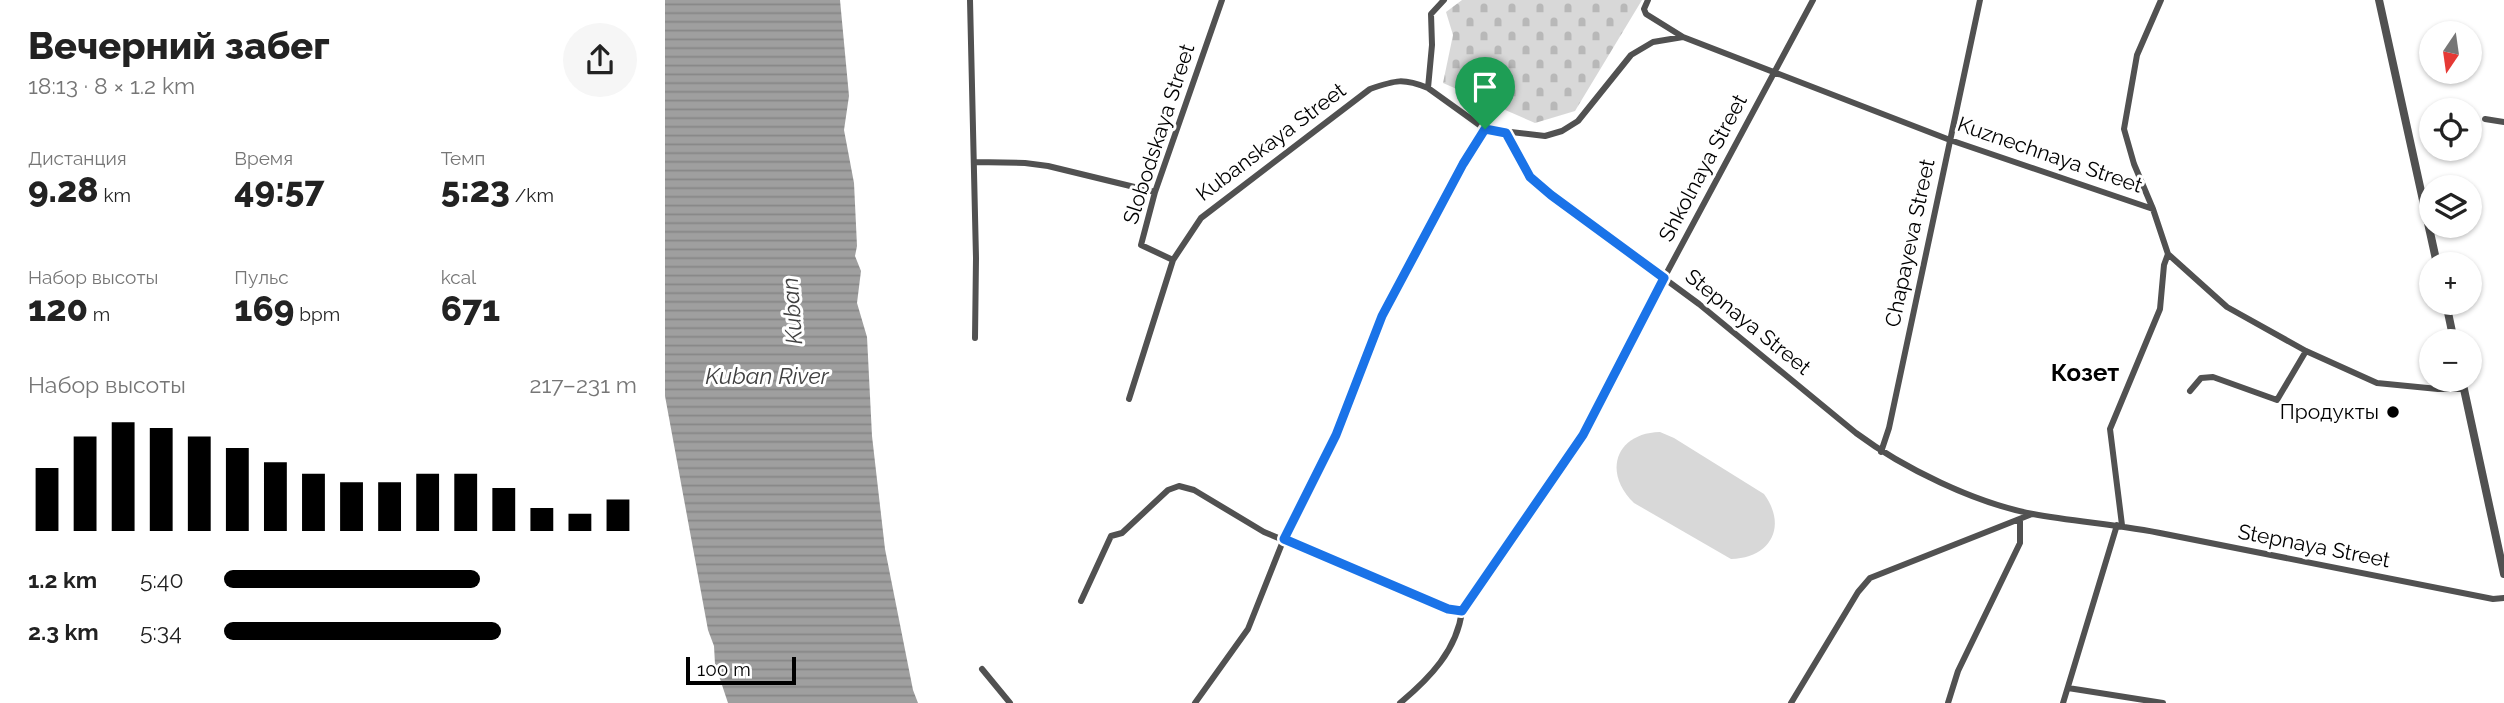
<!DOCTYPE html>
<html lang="ru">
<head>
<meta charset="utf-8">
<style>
  :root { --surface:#fff; --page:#f6f6f6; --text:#222; --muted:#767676; --accent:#000 }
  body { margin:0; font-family:Raleway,sans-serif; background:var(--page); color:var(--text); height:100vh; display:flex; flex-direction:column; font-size:26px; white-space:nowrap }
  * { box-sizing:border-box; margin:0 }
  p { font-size:23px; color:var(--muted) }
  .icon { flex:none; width:38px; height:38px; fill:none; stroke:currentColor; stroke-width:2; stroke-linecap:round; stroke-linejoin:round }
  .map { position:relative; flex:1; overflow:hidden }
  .side { display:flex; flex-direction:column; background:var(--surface); width:665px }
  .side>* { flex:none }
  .needle { width:46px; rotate:193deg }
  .fabs { position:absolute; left:1754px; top:21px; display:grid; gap:14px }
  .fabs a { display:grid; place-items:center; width:63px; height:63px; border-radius:50%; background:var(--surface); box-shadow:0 2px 5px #0004; font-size:35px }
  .scale { position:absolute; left:21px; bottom:18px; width:110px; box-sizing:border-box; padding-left:7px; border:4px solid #000; border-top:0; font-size:19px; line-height:24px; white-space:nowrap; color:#000; -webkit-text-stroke:5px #fff; paint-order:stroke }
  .pin { position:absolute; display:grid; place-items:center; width:60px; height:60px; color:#fff; margin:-72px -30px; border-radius:50% 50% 50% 0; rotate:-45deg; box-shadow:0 0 7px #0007 }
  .pin .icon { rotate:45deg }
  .round { display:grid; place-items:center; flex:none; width:74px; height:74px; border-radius:37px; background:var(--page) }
  .headline { display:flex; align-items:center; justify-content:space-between; height:119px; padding:0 28px }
  h1 { font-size:38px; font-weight:800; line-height:52px }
  .figures { display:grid; grid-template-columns:repeat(3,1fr); gap:10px; height:119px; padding:7px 28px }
  .figures div { display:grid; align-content:center }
  .figures b { font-size:35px; font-weight:800 }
  .figures small { font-size:19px; font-weight:400 }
  .figures p { font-size:19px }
  .chart { height:196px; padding:14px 28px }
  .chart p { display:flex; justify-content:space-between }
  .chart svg { width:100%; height:126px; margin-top:7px; stroke:var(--accent); stroke-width:6 }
  ul { padding:0 28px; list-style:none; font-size:23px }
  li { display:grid; grid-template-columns:112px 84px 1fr; align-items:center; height:52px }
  li i { height:18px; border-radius:9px; background:var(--accent) }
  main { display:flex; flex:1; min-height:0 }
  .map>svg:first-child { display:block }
</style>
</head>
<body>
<main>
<section class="side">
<div class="headline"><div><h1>Вечерний забег</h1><p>18:13 · 8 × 1.2 km</p></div><a class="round"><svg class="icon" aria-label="share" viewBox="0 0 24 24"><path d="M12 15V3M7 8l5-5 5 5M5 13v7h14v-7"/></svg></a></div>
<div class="figures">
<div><p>Дистанция</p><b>9.28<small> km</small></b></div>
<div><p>Время</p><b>49:57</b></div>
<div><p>Темп</p><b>5:23<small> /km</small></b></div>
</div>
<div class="figures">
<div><p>Набор высоты</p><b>120<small> m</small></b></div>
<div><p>Пульс</p><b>169<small> bpm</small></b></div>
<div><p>kcal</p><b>671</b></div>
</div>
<div class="chart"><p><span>Набор высоты</span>217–231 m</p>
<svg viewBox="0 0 160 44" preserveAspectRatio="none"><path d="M5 44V22M15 44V11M25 44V6M35 44V8M45 44V11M55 44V15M65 44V20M75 44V24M85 44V27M95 44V27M105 44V24M115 44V24M125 44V29M135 44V36M145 44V38M155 44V33"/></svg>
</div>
<ul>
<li><b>1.2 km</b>5:40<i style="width:62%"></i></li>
<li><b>2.3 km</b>5:34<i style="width:67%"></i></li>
</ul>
</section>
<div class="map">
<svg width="1839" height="703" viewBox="0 0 1839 703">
  <defs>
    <pattern id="cemetery-stones" width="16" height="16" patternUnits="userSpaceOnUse" patternTransform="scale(1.75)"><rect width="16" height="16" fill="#d8d8d8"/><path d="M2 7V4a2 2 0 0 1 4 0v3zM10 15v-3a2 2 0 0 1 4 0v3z" fill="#b8b8b8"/></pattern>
    <pattern id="water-rules" width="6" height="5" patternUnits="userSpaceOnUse" patternTransform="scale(1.75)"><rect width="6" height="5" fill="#9f9f9f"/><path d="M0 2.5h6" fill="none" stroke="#878787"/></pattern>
  </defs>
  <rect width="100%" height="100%" fill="#fff"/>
  <!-- grass -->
  <path fill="#d8d8d8" d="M995,432L1009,438L1099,494C1123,527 1105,558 1066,559L969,503C937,472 951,433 995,432Z"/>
  <!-- cemetery -->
  <path fill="url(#cemetery-stones)" d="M797,0H977L910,111L870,123L778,83L788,35L781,12Z"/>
  <!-- water -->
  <path fill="url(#water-rules)" d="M0,0H175L184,96L179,130L189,183L192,246L190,256L196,271L192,303L202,337L207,436L220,549L248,690L253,703H63L50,664L49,646L43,630L0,396Z"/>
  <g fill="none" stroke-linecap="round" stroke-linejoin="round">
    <!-- minor -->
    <path stroke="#515151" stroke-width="6" d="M305,0L311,258L310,338
      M779,0L766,14L767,45L763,88L820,129L880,136L897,131L913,121L966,55L988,42L1018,37
      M983,0L979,9L981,14L1018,37L1285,140L1488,209L1503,254L1562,307L1641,351L1712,383L1773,389H1799
      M1820,119L1839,122
      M841,133L865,177L886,195L1034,304L1191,433C1238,468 1310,503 1368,514C1412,522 1456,525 1500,534C1609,555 1718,577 1828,599L1839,598
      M309,162L360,163L383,166L490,192
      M1488,209L1469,164L1459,129L1472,55L1496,0
      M508,260L476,245L490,192L557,0
      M1525,391L1536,378L1548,377L1612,400L1641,351
      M464,399L508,260L536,218L705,89C731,80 738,78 763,88
      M1216,452L1224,428L1315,0
      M1457,525L1445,429L1495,309L1499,265L1503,254
      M416,601L446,536L457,533L503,490L514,486L529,490L599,532L783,609L797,611
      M317,669L345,703
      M1403,688L1498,703
      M530,703L583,629L624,526L671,435L717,316L798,164L820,129
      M735,703C765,678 792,650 797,611L918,435L999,278L1148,0
      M1126,703L1193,592L1205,578L1367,514
      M1283,703L1293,671L1355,543V519
      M1398,703L1452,525"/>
    <!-- tertiary -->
    <path stroke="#515151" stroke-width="8" d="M1714,0L1772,264
      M1781,303L1789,341
      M1797,380L1839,574"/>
  </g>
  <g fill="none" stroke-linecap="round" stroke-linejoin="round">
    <!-- route casing -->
    <g stroke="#fff" stroke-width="14">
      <path id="route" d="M820,129L841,133L865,177L886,195L999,278L918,435L797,611L783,609L619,539L671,435L717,316L798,164Z"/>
    </g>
    <!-- route -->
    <use href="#route" stroke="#1a73e8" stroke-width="9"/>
  </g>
  <!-- markers -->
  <circle fill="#000" stroke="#fff" stroke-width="2.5" cx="1728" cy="412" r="7"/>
  <g text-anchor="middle" stroke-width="6" stroke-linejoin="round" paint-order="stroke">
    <!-- street labels -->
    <g font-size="21" fill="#000" stroke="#fff">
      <text transform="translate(494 134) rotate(-72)" y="7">Slobodskaya Street</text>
      <text transform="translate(606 142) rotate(-37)" y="7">Kubanskaya Street</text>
      <text transform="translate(1385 155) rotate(19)" y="7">Kuznechnaya Street</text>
      <text transform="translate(1038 168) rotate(-62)" y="7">Shkolnaya Street</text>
      <text transform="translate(1245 243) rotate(-78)" y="7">Chapayeva Street</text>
      <text transform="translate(1083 322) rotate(39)" y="7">Stepnaya Street</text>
      <text transform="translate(1649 546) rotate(11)" y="7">Stepnaya Street</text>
    </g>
    <!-- poi labels -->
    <g font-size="21" fill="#000" stroke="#fff" text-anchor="end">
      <text x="1714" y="419">Продукты</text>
    </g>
    <!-- water labels -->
    <g font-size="23" font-style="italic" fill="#404040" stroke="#fff">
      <text transform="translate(127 311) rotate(-94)" y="8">Kuban</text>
      <text x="102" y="384">Kuban River</text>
    </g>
    <!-- quarter labels -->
    <g font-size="24" font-weight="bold" fill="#000" stroke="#fff">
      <text x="1420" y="381">Козет</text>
    </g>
  </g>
</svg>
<div class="fabs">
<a><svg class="needle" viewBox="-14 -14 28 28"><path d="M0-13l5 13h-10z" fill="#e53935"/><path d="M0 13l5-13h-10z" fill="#767676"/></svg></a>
<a><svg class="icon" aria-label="locate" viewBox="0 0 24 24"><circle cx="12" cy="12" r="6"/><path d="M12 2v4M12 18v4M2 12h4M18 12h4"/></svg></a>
<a><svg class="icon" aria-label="layers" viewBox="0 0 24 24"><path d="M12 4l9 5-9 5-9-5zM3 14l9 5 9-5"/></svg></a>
<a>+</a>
<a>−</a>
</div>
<div class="scale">100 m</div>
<div class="pin" style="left:820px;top:129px;background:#1e9e55"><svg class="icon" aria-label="arrive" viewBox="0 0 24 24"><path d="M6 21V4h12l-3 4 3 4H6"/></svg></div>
</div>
</main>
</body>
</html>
